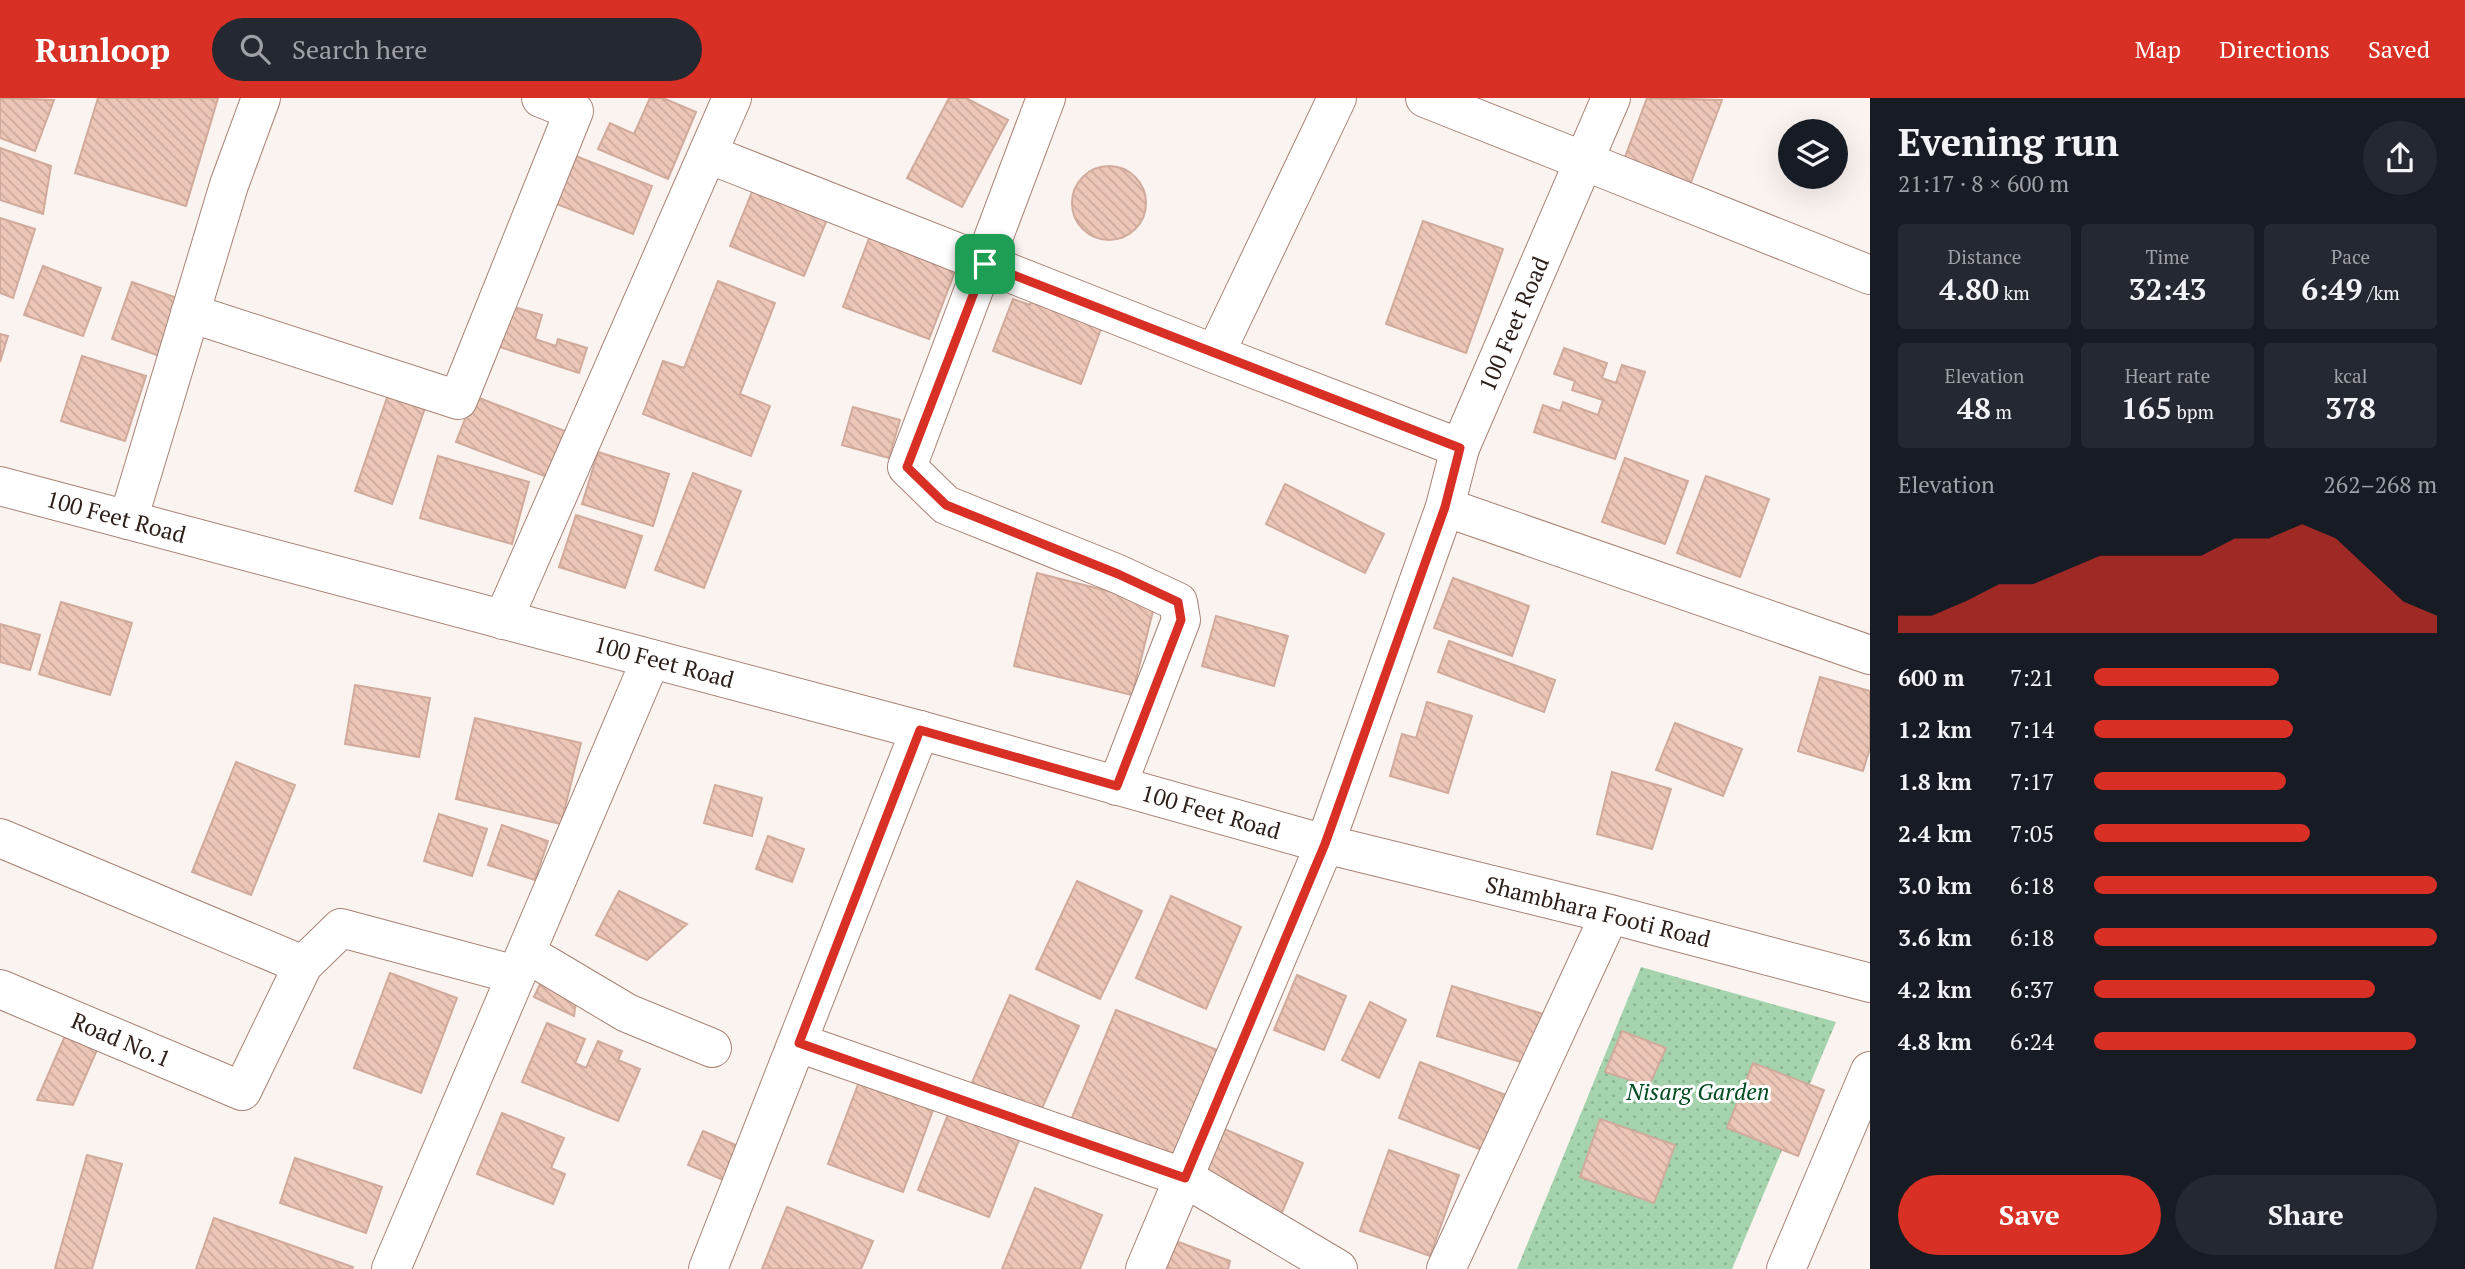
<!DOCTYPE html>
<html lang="en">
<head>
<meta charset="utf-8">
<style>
  :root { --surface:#171b24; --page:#242831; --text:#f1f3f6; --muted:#9ea1a6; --accent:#d93025 }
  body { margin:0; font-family:"PT Serif",serif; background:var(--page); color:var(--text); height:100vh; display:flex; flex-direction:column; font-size:26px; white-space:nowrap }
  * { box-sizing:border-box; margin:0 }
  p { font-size:23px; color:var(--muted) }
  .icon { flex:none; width:38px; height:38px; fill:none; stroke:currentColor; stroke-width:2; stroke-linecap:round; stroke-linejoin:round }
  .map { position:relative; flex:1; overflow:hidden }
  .panel { display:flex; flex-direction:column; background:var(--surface); width:595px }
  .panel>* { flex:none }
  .controls { position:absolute; left:1778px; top:21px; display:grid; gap:14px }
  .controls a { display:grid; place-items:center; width:70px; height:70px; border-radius:50%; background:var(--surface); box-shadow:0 7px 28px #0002; font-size:35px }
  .pin { position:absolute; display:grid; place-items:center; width:60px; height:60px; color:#fff; margin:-30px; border-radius:14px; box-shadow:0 4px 10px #0006 }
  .round { display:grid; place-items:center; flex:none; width:74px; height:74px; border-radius:37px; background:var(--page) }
  .headline { display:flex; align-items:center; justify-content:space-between; height:119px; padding:0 28px }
  h1 { font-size:38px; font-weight:800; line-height:52px }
  .figures { display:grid; grid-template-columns:repeat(3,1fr); gap:10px; height:119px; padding:7px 28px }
  .figures div { display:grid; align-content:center; border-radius:7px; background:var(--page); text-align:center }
  .figures b { font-size:30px; font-weight:800 }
  .figures small { font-size:19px; font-weight:400 }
  .figures p { font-size:19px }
  .chart { height:196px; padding:14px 28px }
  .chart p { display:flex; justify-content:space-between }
  .chart svg { width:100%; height:126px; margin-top:7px; fill:var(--accent); opacity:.7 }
  .button { display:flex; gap:14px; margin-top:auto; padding:14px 28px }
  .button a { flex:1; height:80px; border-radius:42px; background:var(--accent); color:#fff; font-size:28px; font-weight:800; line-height:80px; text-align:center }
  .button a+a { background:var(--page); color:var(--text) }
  ul { padding:0 28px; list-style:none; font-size:23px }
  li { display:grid; grid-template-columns:112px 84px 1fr; align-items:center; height:52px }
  li i { height:18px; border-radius:9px; background:var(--accent) }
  header { display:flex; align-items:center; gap:42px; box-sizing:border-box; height:98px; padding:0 35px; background:var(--accent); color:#fff }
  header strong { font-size:33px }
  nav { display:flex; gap:38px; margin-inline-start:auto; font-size:24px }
  .search { width:490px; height:63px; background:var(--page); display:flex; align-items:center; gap:18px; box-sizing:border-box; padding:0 24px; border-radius:38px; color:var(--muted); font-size:26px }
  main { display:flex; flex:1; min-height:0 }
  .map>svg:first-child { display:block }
</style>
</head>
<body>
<header>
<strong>Runloop</strong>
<div class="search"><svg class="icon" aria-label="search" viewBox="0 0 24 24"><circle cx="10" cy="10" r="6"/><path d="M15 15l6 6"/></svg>Search here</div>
<nav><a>Map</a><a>Directions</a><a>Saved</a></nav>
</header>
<main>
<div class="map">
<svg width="1870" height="1171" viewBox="0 0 1870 1171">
  <defs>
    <pattern id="grass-dots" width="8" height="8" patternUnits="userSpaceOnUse" patternTransform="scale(1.75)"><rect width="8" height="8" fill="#a4d3ad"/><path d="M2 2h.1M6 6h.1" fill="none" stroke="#8db594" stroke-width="1.8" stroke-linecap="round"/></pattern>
    <pattern id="building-back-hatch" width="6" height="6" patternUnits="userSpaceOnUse" patternTransform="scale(1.75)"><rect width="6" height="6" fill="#ecc6b7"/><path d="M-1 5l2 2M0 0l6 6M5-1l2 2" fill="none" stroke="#cbaa9d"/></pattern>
  </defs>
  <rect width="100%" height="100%" fill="#fbf3f0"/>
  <!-- grass -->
  <path fill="url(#grass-dots)" d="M1641,869L1836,924L1732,1171H1517Z"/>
  <!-- building -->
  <path fill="url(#building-back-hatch)" stroke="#d0ab9c" stroke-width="2" d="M0,0L54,2L35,53L0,40Z
    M98,0H218L186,108L75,75Z
    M650,0H663L696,14L668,81L598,51L610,25L634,36Z
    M949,0H966L1008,22L962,109L907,80Z
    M1647,0L1722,2L1690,87L1624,62Z
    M0,50L51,68L43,116L0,102Z
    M573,57L652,88L633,136L554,105Z
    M1072 105a37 37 0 1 1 74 0a37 37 0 1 1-74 0Z
    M754,89L828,119L804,178L730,148Z
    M0,120L35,131L13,200L0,195Z
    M1423,123L1503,151L1466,255L1386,226Z
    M870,138L956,171L929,241L843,209Z
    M43,168L101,190L83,238L24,217Z
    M718,183L775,205L740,296L770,308L751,358L643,316L663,263L684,270Z
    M132,184L183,202L162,259L112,241Z
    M1033,199L1103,225L1081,286L993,253L1013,201L1030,207Z
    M510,208L542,217L535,241L556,248L558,241L587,250L579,275L497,248Z
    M0,236L8,238L0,264Z
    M1564,250L1607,265L1602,280L1616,285L1622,267L1645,274L1615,361L1534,334L1543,307L1560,313L1563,304L1598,317L1603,302L1572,292L1575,283L1554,276Z
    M82,258L146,278L125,343L61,323Z
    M391,288L428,301L392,406L355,393Z
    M474,298L565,333L547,379L456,344Z
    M853,309L900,322L889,360L842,347Z
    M598,354L669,376L653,428L582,406Z
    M438,358L529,384L512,446L420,420Z
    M1625,360L1688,383L1665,446L1602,424Z
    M693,375L741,393L704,490L655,472Z
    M1706,378L1769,401L1740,479L1677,455Z
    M1285,386L1384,436L1365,475L1266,426Z
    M576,417L642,438L625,490L559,469Z
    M1037,475L1155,505L1132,597L1014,568Z
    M1453,480L1529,508L1512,558L1434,530Z
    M61,504L132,525L110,597L39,576Z
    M1216,518L1288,538L1274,588L1202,568Z
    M0,526L40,537L30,572L0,564Z
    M1449,543L1555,582L1544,614L1438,574Z
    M1820,579L1870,593V650L1863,673L1798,653Z
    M355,587L430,600L419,659L345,646Z
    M1427,604L1472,618L1448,695L1390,678L1402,636L1416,640Z
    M475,620L581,645L561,726L456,701Z
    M1675,625L1742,651L1723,698L1656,672Z
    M236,664L295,687L251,797L192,774Z
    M1612,674L1671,691L1652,751L1597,736Z
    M715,687L762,700L752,738L704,725Z
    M439,716L487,731L472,778L424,763Z
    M502,727L548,743L535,782L488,767Z
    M768,738L804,751L792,784L756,771Z
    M1077,783L1142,813L1100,901L1036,871Z
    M619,793L687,826L647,862L596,837Z
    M1171,798L1241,829L1206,911L1136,880Z
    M390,875L457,900L421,995L354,970Z
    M1297,877L1346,898L1324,952L1274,932Z
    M540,886L576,903L574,918L534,899Z
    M1452,888L1543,916L1527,966L1437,938Z
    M1010,897L1079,928L1038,1019L970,989Z
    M1370,904L1406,922L1379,980L1342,962Z
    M1116,912L1225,955L1180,1066L1071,1022Z
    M547,925L585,941L575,965L586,970L598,943L622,953L618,962L640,971L618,1023L522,984Z
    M68,931L100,945L73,1007L37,1002Z
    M1622,933L1666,950L1649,988L1605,974Z
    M1420,964L1514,1000L1492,1056L1399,1020Z
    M1753,965L1824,992L1798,1058L1727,1030Z
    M859,984L933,1012L903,1094L828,1066Z
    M951,1009L1021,1037L989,1119L918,1092Z
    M502,1015L564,1040L551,1070L565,1076L553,1106L477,1076Z
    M1600,1021L1675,1047L1654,1105L1580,1079Z
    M1222,1030L1303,1065L1280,1119L1199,1084Z
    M703,1033L743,1050L728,1084L688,1067Z
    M1389,1052L1459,1077L1430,1158L1360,1133Z
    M87,1057L122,1066L92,1171H57L55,1170Z
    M295,1060L382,1089L366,1135L280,1105Z
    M1035,1090L1102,1117L1080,1171H1002Z
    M787,1109L873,1143L861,1171H762Z
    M214,1120L353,1169L352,1171H196Z
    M1173,1142L1230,1163L1228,1171H1162Z"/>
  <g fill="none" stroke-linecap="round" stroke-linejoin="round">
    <!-- street casing -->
    <g stroke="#a78376" stroke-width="40">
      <path id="street" d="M1046,0L907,369L946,407L1118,476L1178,504L1181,522L1117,688
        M708,56L1215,256L1460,350
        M1584,63L1870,177
        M190,215L458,302L574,13L541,0
        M1215,256L1337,0
        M1445,409L1870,557
        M128,422L229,87L261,0
        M503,522L732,0
        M0,740L303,867L341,830L516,877
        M526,855L627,915L712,950
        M0,891L242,993L303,867
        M799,945L1185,1080L1338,1171
        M391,1171L651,561
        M708,1171L920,632
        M1145,1171L1325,746L1610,816L1870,885
        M1446,1171L1610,816
        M1786,1171L1870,973"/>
    </g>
    <!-- secondary casing -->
    <g stroke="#a78376" stroke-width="40">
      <path id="secondary" d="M1425,0L1584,63
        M0,388L920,632L1325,746L1445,409L1460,350L1611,0"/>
    </g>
    <!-- street -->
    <use href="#street" stroke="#fff" stroke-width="38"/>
    <!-- secondary -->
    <use href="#secondary" stroke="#fff" stroke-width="38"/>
  </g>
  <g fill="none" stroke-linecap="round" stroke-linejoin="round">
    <!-- route casing -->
    <g stroke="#fff" stroke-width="14">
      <path id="route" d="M985,166L1460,350L1445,409L1325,746L1185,1080L799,945L920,632L1117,688L1181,522L1178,504L1118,476L946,407L907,369Z"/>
    </g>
    <!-- route -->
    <use href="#route" stroke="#d93025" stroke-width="9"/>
  </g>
  <g text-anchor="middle" stroke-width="6" stroke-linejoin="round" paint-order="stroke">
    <!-- street labels -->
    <g font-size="23" fill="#2c1e19" stroke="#fff">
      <text transform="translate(1514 226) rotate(-67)" y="8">100 Feet Road</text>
      <text transform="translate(116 419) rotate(15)" y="8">100 Feet Road</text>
      <text transform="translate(664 564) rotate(15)" y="8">100 Feet Road</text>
      <text transform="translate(1211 714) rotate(16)" y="8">100 Feet Road</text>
      <text transform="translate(1598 814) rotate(14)" y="8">Shambhara Footi Road</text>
      <text transform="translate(121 942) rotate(23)" y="8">Road No.1</text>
    </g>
    <!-- park labels -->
    <g font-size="23" font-style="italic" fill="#014c20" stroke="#fff">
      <text x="1698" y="1002">Nisarg Garden</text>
    </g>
  </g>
</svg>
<div class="controls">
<a><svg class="icon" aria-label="layers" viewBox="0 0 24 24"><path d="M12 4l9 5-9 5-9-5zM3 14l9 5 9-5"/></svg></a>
</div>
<div class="pin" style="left:985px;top:166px;background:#1e9e55"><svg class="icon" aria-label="arrive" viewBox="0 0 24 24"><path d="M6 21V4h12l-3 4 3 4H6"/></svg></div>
</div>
<section class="panel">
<div class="headline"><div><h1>Evening run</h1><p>21:17 · 8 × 600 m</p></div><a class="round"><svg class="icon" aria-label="share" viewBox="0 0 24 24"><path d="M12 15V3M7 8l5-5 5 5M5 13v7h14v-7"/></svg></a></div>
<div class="figures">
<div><p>Distance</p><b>4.80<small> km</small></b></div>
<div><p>Time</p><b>32:43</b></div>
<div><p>Pace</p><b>6:49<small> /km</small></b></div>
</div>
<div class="figures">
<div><p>Elevation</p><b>48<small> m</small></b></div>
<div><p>Heart rate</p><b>165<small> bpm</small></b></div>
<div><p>kcal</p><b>378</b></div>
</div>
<div class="chart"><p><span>Elevation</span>262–268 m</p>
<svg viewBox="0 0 160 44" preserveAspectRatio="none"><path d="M0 44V38L10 38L20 33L30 27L40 27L50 22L60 17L70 17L80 17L90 17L100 11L110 11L120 6L130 11L140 22L150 33L160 38V44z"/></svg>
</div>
<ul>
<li><b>600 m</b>7:21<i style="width:54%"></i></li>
<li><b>1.2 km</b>7:14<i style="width:58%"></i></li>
<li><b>1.8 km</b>7:17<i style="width:56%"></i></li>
<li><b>2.4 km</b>7:05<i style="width:63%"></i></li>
<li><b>3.0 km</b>6:18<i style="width:100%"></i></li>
<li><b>3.6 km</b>6:18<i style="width:100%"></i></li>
<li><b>4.2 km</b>6:37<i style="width:82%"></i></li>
<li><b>4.8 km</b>6:24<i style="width:94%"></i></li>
</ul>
<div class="button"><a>Save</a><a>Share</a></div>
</section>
</main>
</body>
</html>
